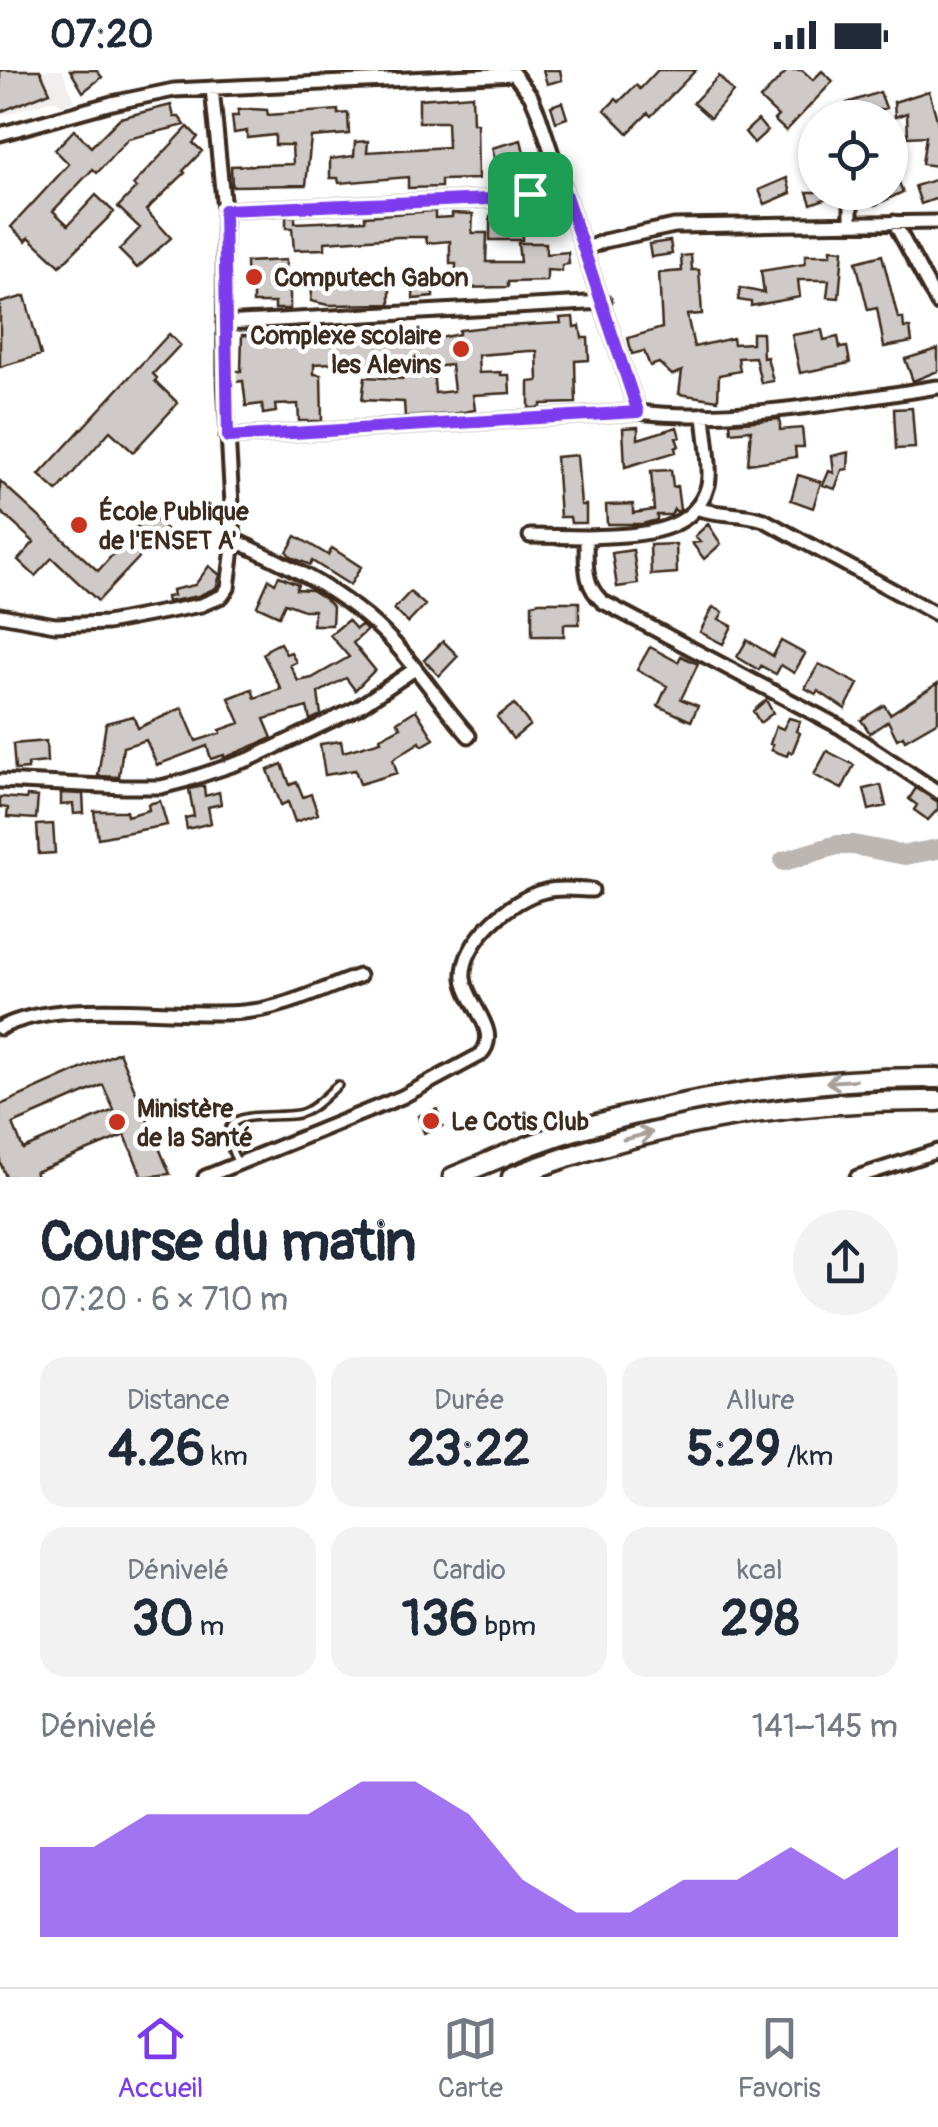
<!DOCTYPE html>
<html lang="fr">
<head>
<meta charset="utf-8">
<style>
  :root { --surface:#fff; --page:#f2f2f3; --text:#1f2937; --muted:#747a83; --line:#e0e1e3; --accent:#7c3aed }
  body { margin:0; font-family:Pangolin,sans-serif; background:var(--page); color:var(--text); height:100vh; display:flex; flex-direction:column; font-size:38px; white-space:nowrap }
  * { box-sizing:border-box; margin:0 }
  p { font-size:32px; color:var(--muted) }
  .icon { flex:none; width:55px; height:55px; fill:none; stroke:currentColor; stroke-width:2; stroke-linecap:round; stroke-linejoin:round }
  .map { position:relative; height:1107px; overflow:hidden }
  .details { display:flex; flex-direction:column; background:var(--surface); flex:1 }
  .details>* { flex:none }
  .controls { position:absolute; left:798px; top:30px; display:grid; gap:20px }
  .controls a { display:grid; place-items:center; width:110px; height:110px; border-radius:50%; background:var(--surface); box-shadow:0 2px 8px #0004; font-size:50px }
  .pin { position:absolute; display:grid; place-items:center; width:85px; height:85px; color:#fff; margin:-42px; border-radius:20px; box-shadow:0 5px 15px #0006 }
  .round { display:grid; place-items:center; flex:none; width:105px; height:105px; border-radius:52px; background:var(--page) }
  .overview { display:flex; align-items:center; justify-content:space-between; height:170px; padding:0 40px }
  h1 { font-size:55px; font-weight:700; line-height:75px }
  .stats { display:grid; grid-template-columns:repeat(3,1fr); gap:15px; height:170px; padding:10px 40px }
  .stats div { display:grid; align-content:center; border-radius:25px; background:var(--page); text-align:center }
  .stats b { font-size:50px; font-weight:700 }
  .stats small { font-size:28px; font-weight:400 }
  .stats p { font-size:28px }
  .chart { height:280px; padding:20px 40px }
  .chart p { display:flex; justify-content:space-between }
  .chart svg { width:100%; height:180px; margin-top:10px; fill:var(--accent); opacity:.7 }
  .status { display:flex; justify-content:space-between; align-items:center; height:70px; padding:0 50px; background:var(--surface); direction:ltr }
  .status svg { height:28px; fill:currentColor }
  .dock { display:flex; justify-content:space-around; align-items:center; height:140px; border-top:2px solid var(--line); background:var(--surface); font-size:28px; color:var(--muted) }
  .dock a { display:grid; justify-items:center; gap:5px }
  .dock .active { color:var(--accent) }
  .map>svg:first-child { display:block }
</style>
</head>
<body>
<div class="status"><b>07:20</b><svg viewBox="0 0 49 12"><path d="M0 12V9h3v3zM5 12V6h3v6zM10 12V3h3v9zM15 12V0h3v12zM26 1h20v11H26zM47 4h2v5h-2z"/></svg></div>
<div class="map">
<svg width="938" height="1107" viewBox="0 0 938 1107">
  <rect width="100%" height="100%" fill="#fff"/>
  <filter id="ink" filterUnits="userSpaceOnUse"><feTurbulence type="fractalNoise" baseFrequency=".01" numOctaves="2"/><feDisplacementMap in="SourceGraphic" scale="20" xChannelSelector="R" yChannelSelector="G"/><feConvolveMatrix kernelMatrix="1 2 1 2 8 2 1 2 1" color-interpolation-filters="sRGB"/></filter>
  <g filter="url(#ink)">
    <!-- built -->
    <path fill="#f1efee" d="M0,0H62L75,31L63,35L53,30L0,46Z"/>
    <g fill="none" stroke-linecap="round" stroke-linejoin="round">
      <!-- river -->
      <path stroke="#bcb6b3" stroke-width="20" d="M784,791L837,775H853L905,785L938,779"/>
    </g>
    <!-- building -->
    <path fill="#cfcac7" stroke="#3b2a1e" stroke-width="2.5" fill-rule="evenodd" d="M0,0H40L50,22L0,42Z
      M70,0H96L102,7L83,22Z
      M543,0H560L562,10L547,14Z
      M658,0H696L651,46L648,43L628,63L605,40L616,29L619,32L636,15L640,19Z
      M788,0H802L813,10L822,1L833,11L786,61L774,50L778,46L760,29Z
      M719,6L733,22L710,48L693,33Z
      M929,21L938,53V96L922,94L926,66L908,67L907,43L895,47L894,32Z
      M880,22L886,38L852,48L847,33Z
      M472,25L473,53H477L478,109L441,110V117L408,118V107L339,113L338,108H330V89L354,86L355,72L368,71L367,82L448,77L447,52H419V29Z
      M562,32L567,48L556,52L551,36Z
      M171,35L174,47H179L185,55L128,69L97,103L93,99L53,141L68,155L96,125L114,142L60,196L29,167L26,171L11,157L69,94L55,80L74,60L91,77L120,48Z
      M251,39L267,40L268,45L338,40V44L348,43L349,64L311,67L306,115L232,116L231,96L293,94L292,75H275V65L247,68V61L234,63L232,46H238V40Z
      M758,50L767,61L754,73L745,62Z
      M188,57L198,67L193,73L202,81L183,101L185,103L146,140L171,168L137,198L119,180L140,158L118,137L136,118L133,115Z
      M815,62V94L803,68Z
      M521,70L531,111L502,117L492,78Z
      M890,92L903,122L875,135L869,122H890Z
      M787,108L791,123L765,134L759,120Z
      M938,109V128L921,134L915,116Z
      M807,122H839V124L811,134Z
      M527,140V155H522V170H490V146L510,147V141Z
      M435,141V148L452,147V143L473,144L472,163H487L486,192H520L518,173H546V184L568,182L569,194L562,195V201L547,200V211L508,212V217L456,218V194H450V171L427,173L426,167H398L325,172V179L294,180L292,158H286V147L295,146V153L365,150V146Z
      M670,171L672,184L651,187L649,174Z
      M831,179L843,180L839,228L827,227L829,210H798L800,227L751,236V232L738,230L740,218L764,223L761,201L805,194V185H831Z
      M691,185L692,200H699L702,244L687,245L694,277L733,268L734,274L752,273V263H762L763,288L767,287L773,311L761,313L755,287L738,288L740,301L719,305L718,330L679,324L682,301L672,305L659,293L650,296L644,281L632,284L628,268L662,258L659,203L682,201L681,186Z
      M882,185L898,248H903L904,258H910L912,272L884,277L877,238L868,240L856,192Z
      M286,190V209L290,208V239H275V233H253V219L247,220L246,192Z
      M433,201V227L413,229L414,202Z
      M363,208H390V234L328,235L311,231L313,211L327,214L363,213Z
      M25,226L41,285L0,297V233Z
      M573,247L574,257L580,256L582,268H588L589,290L575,291L576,333L541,334V338H529V312L538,311L537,281H529L478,285L479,303L501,302V305H509L510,323L473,325L475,340L453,344L405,347L404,332L362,330L365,307L403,309L402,289L314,294V304L321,305L322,351H299L298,334L275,335L276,342L263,344L262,334L246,336L243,311L235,312L234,301H241L242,265L281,266V270H300V265L382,264V268H394V270L445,267L459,264V260L486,257L561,253L560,248ZM451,295L454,321L435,323L433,297Z
      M822,260L824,270L838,267L840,278L847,277L850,293L800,303L792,265Z
      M169,264L180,275L153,304L157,308L155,311L178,333L133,382L110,361L57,421L39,405Z
      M938,279V301L913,311L905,289Z
      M912,338L915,378L896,379L894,339Z
      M780,349V360L802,358L804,377H795L796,387L748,394L751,360L731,362L730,353Z
      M638,357V369L677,357L680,367L676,368L679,376L675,378L676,382L625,397L623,358Z
      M849,382L848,399L842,400L835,419L823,415L829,401L834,403L832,386Z
      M577,385L580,423L581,435H586V453H571L570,447H560L556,387Z
      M671,400L673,417L677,416L680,440L677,442L674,439L671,445H657V450L642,454H607L606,435L633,434V443L654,440L651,401Z
      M798,405L821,412L813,438L791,430Z
      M0,411L98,501L149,444L166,459L98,531L52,488L35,506L18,490L34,472L0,441Z
      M708,454L721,474L704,489L692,473L700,472L695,466Z
      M296,466L328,485L332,478L361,497L350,515L312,491L310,495L291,487L287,482Z
      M676,474L677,503L651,505L650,475Z
      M633,480L638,514L617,517L612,483Z
      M209,496L220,505L216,518L198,526L167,532L166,527L173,526L172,520L195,515Z
      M279,506L298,514L296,519L311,520L324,528L333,537L332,555H313L314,540H304L285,533L279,546L257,536L269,509L275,513Z
      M410,522L425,535L408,553L394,539Z
      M539,532H579V554H564V566H532V534Z
      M713,537L723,542L719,549L732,556L723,574L700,562Z
      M348,550L356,559L361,555L367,560L353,573L375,600L355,620L346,608L318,623L321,645L310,650L307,637L264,649L272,668L224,688V685L211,689L207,676L157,695L146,670L123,677L119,707L98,706L106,653L133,646L138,658L182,638L196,671L221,663L220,660L240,653L229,628L252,619L255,628L281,619L263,584L268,579L280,573L286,584L291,582L296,592L290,595L298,611L312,608L349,587L330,565Z
      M747,570L773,586L781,571L805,584L794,603L781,595L776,604L761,596L759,600L737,587Z
      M443,571L458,586L439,606L424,590Z
      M650,577L678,592L681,586L698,594L681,629L698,636L691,651L658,636L667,616L637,600Z
      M819,594L858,614L845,639L818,621L816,624L805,618Z
      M938,613V651L905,670L903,666L897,669L888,651L870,663L861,650L884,635L890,644Z
      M766,630L773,643L760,653L753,641Z
      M514,634L530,655L513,669L497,647Z
      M416,640L434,669L422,676L420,672L393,689L397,703L360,714L355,700L325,705L320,674L341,671L343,682L381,671L380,668L401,657L397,652Z
      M789,648L800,651L796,661L800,663L792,683L789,681L787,686L771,680L773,675L770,674L776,656L783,659Z
      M46,671L47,692L28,694V699L15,700L13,674Z
      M827,681L854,695L842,719L814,705Z
      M282,694L290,715L297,712L303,727L311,724L318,744L295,752L288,732L281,735L268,700Z
      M881,715L886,736L869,740L864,719Z
      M204,716L205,726L219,722L221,734L208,737L211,753L187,759L185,748L194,746L189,719Z
      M916,718L938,732V739L928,750L914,740L917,735L909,729Z
      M61,723L83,724L84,743L74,744L73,734L61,735Z
      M27,726L38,727L36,749L7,747L8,738L0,737V727L26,729Z
      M160,731L167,755L98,768L94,741H126L127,746L149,740L148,734Z
      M53,754L55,783L39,784L37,755Z
      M119,982L170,1104L142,1107L125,1065L35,1102L37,1107H6L0,1092V1035ZM103,1015L114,1040L23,1079L13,1054Z
      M437,1039L443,1056L424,1063L418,1046Z"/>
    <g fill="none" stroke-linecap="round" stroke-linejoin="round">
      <!-- service casing -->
      <g stroke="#3b2a1e" stroke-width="12">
        <path id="service" d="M237,1091C205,1033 269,1050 298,1044C313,1041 327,1024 338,1015"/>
      </g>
      <!-- minor casing -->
      <g stroke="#3b2a1e" stroke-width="19">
        <path id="minor" d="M514,4L531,26L539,45L638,342
          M0,64L112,33L174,20L514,4
          M851,122V152
          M224,140L489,129L563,117
          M894,152L938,234
          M586,179L604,171L674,156L938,152
          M224,253L604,232
          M704,344C705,363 712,398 708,415C694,468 629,465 586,467C587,492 582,514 603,532L840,657L938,722
          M227,367L638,342C731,353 845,331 938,317
          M696,438C718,446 741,442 764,450L938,545
          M530,466L586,467
          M234,470C295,498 356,528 401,581C425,609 445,639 469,666
          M0,545L55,555L107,553L201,535L222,526L228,518L234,470L225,310L224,140L212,18
          M0,711L124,717H161L184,711L250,689L357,638L415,599
          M0,958C61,926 173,948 243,942C283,939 322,919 359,906
          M205,1107L402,1027L480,985C503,961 467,936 464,908C461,872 512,828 545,821C560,817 577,820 592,820
          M857,1107L938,1081"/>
      </g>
      <!-- trunk casing -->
      <g stroke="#3b2a1e" stroke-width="25">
        <path id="trunk" d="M453,1107C495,1090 538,1070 582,1058C697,1026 818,1007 938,1008
          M512,1107C647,1054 793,1029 938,1031"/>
      </g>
      <!-- service -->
      <use href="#service" stroke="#fff" stroke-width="5"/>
      <!-- minor -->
      <use href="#minor" stroke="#fff" stroke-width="11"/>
      <!-- trunk -->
      <use href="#trunk" stroke="#fff" stroke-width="18"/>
    </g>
    <!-- one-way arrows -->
    <defs><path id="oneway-shaft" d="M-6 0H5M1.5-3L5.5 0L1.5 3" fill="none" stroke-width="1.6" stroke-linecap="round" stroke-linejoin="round" transform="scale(2.5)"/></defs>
    <g stroke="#a79f9a">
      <use href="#oneway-shaft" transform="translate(841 1011) rotate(176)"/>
      <use href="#oneway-shaft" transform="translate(638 1066) rotate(-14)"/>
    </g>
  </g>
  <g fill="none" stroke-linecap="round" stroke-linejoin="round" filter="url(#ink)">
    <!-- route casing -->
    <g stroke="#fff" stroke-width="20">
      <path id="route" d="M563,117L638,342L228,367L224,140L489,129Z"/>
    </g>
    <!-- route -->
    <use href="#route" stroke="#7c3aed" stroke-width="12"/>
  </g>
  <!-- markers -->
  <g fill="#c8321e" stroke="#fff" stroke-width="4">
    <circle cx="254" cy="207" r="10"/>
    <circle cx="461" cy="279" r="10"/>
    <circle cx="79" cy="455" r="10"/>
    <circle cx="431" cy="1051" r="10"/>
    <circle cx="117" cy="1052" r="10"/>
  </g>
  <g text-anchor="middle" stroke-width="9" stroke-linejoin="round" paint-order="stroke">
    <!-- poi labels -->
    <g font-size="25" font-weight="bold" fill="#3b2a1e" stroke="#fff" text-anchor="start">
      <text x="274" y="216">Computech Gabon</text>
      <text x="441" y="274" text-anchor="end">Complexe scolaire<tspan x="441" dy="29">les Alevins</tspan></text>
      <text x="99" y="450">École Publique<tspan x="99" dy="29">de l'ENSET A'</tspan></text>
      <text x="137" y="1047">Ministère<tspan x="137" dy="29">de la Santé</tspan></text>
      <text x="451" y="1060">Le Cotis Club</text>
    </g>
  </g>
</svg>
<div class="controls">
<a><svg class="icon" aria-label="locate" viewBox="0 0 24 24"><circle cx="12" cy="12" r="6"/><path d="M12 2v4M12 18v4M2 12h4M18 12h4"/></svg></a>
</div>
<div class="pin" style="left:530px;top:124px;background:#1e9e55"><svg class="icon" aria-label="arrive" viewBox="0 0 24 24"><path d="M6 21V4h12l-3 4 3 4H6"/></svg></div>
</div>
<section class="details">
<div class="overview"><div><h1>Course du matin</h1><p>07:20 · 6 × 710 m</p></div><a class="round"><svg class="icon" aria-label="share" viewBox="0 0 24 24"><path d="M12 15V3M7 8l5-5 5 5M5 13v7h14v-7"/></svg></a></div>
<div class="stats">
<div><p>Distance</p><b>4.26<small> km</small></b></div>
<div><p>Durée</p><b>23:22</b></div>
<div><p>Allure</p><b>5:29<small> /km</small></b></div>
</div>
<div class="stats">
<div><p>Dénivelé</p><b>30<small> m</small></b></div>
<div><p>Cardio</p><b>136<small> bpm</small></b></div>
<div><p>kcal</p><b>298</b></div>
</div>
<div class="chart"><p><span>Dénivelé</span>141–145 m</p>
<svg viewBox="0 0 160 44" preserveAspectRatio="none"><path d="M0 44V22L10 22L20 14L30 14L40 14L50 14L60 6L70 6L80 14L90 30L100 38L110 38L120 30L130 30L140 22L150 30L160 22V44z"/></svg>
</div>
</section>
<nav class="dock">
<a class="active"><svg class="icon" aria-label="home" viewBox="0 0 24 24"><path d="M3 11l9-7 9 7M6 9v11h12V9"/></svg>Accueil</a>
<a><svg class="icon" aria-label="map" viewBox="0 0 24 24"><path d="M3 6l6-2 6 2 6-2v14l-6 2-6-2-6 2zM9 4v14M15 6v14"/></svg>Carte</a>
<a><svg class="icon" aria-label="saved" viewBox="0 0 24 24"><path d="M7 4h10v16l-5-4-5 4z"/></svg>Favoris</a>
</nav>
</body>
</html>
